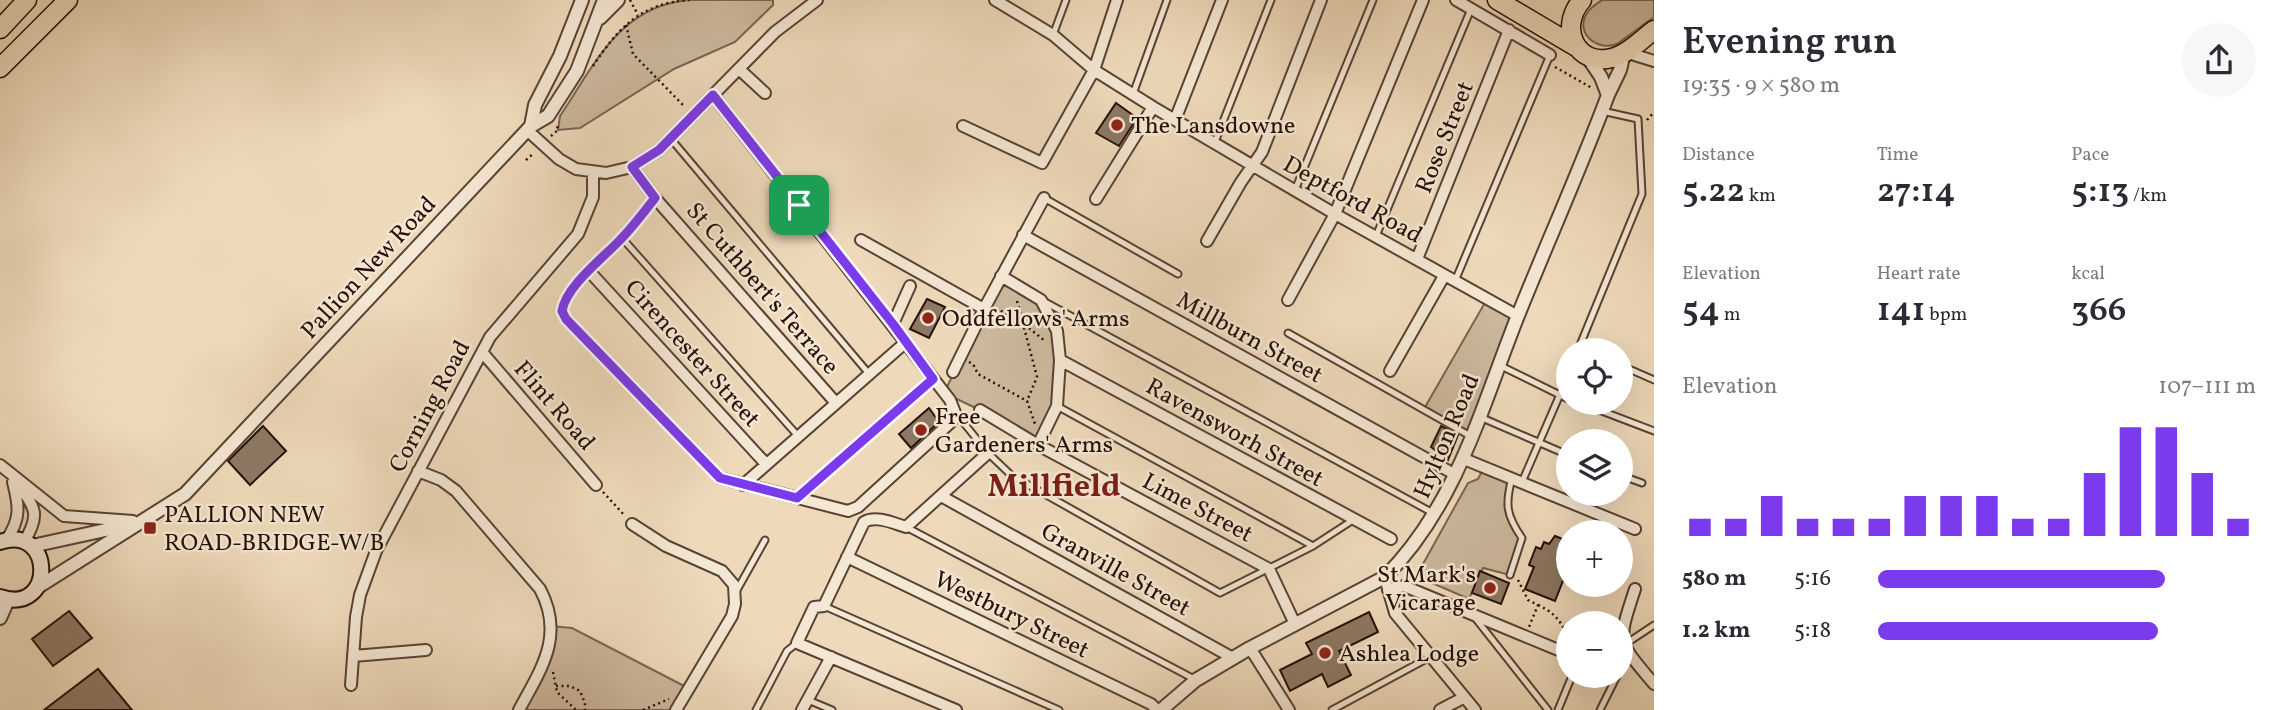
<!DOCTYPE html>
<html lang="en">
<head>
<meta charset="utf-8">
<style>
  :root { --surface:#fff; --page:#f7f7f7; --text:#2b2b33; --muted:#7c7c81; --accent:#7c3aed }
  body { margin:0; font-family:Vollkorn,serif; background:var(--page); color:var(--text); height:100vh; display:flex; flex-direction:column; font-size:26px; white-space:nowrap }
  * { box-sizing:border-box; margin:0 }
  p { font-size:23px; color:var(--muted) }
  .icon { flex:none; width:38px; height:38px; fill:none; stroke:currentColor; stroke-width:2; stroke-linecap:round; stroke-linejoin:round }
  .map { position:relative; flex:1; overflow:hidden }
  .panel { display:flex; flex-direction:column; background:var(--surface); width:630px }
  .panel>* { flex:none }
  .controls { position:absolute; left:1556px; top:338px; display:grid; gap:14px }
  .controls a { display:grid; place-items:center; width:77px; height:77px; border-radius:50%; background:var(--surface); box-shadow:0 7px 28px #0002; font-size:35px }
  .pin { position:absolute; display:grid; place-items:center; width:60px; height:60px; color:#fff; margin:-30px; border-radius:14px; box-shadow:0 4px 10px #0006 }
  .round { display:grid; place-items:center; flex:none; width:74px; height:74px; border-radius:37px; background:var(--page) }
  .overview { display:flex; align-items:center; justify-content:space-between; height:119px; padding:0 28px }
  h1 { font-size:38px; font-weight:600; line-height:52px }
  .stats { display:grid; grid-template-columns:repeat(3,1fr); gap:10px; height:119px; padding:7px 28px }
  .stats div { display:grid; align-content:center }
  .stats b { font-size:35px; font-weight:600 }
  .stats small { font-size:19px; font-weight:400 }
  .stats p { font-size:19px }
  .chart { height:196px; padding:14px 28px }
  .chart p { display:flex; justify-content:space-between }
  .chart svg { width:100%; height:126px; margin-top:7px; stroke:var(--accent); stroke-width:6 }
  ul { padding:0 28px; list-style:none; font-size:23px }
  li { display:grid; grid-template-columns:112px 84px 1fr; align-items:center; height:52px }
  li i { height:18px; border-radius:9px; background:var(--accent) }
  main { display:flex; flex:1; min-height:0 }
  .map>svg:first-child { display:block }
</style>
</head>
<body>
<main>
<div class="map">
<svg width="1654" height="710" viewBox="0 0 1654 710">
  <rect width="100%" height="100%" fill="#eedabb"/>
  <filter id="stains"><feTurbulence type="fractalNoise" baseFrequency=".00286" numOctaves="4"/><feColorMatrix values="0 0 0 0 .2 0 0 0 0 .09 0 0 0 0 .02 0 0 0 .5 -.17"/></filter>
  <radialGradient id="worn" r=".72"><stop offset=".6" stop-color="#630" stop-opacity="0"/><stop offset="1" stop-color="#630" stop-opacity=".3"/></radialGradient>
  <!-- green -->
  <path fill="#ccb89d" stroke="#796452" stroke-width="2" d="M690,0H773V5L735,42L674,69L580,128L558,130L560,116C595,64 620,5 690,0Z
    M1602,0H1654V17L1617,44C1597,52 1573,32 1588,12C1591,7 1598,3 1602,0Z
    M1001,276L1041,300L1053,320L1059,390L1038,445L980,410L944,393Z
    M1487,299L1518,316L1472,437L1424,409Z
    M1484,467L1512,478C1505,504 1506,515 1522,538L1510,575L1483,568L1469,599L1425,580L1423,564L1468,483L1478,479Z
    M550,626L572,628L690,689L676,710H519L543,666Z"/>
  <!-- building -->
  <path fill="#8e7965" stroke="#261008" stroke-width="2" d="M1116,103L1137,118L1119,146L1096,133Z
    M927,299L945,307L929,338L910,329Z
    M929,408L939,422L911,448L899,434Z
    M263,426L286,451L250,485L228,461Z
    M1441,426L1458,435L1448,460L1431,447Z
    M1555,536L1565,540V550L1568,551V568L1555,601L1525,589L1534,567L1529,565L1536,547L1541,549L1544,542L1549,544Z
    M1480,571L1509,583L1501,604L1472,593Z
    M69,611L92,638L53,666L32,639Z
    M1369,612L1378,632L1339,651L1351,675L1328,687L1322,674L1290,691L1280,670L1312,654L1306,643Z
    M98,669L132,710H44Z"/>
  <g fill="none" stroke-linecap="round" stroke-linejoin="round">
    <!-- service casing -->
    <g stroke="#584235" stroke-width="9">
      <path id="service" d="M1053,35L1066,0
        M1133,94L1167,0
        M671,139L870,375
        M1215,142L1271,0
        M1295,190L1373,0
        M655,198C644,212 633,227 620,240C603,258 566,287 562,311L566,319L720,478
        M1044,198L1178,274
        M1376,236L1471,9
        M622,238L798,436
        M1455,281L1550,55
        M1045,302L1433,513
        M1288,333L1472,437
        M1578,350L1642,194L1638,119L1602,111
        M1499,365L1568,399
        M1620,365L1654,380
        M1578,402L1654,431
        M1057,406L1313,546
        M1480,417L1568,455
        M963,422L988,453L1011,475L1220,593L1313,546L1353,520
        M1620,475L1642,483
        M1522,482L1568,376
        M797,498L933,378
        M906,527L1196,680
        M1510,575L1522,538C1506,515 1505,504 1512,478
        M737,590L765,540
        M824,606L1059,710
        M1476,619L1548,710
        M1624,645L1654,625
        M1620,668L1628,652
        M808,700L832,710
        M756,710L787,651L797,643
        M1332,710L1430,657
        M1558,710L1572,676
        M1600,710L1617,676"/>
    </g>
    <!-- minor casing -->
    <g stroke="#584235" stroke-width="14">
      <path id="minor" d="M995,0L1053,35L1094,70L1153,107L1335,214L1518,316
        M1456,0L1550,55
        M1625,52L1654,61
        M739,69L765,93
        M713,95L950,400L956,415L950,423L858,507L848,511L720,478
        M1175,120L1222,0
        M963,126L1042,163L1094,70L1117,0
        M527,130L559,159L576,169L606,173L632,167L659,150L775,32L817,0
        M632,167L655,198L836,403
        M1096,199L1153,107
        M1023,235L1456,475
        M861,240L984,309
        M1207,241L1241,182L1262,152L1321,0
        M1417,259L1509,30
        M589,271L766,464
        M1001,276L1041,300L1057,331L1060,360L1057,406L1038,445
        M1288,300L1335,214L1423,0
        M893,324L910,286
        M482,352L596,485
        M1060,360L1391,539
        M1390,371L1444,276
        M953,372L984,309L1044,198
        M980,410L1038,445L1269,569L1295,624
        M1464,459L1635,529
        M0,465L64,516L133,521
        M418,471L441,480L456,491L540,589C565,636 541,669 519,710
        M18,484C35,508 41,514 24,542
        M743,485L906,342
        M941,496L1233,658
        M632,524L666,546L722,571L734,585L735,604L732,616L676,710
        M7,539C21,518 19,506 13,482
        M847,557L1151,704L1157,710
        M1387,585L1395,613L1475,710
        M1635,589C1617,644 1617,640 1654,684
        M1388,590L1404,586L1568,654
        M1250,648L1289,710
        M353,656L426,650
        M351,685L356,617L360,595L376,551L490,337L578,234L593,197V172
        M802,710L831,657
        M956,710L797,643L814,607L824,606L864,522C876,515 893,523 906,527L988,453
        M1440,710L1463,698"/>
    </g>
    <!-- tertiary casing -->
    <g stroke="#584235" stroke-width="16">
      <path id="tertiary" d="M600,18L618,0
        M1587,56L1601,77L1608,95
        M531,126L535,105L560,56L582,0
        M32,546L133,524
        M38,587L185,494L531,126L548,116L577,71L604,0
        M0,618L8,600
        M1161,710L1196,680L1250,648L1385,577C1456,506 1481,409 1517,318C1547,243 1580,170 1608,95L1620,70L1624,53"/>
    </g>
    <!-- secondary casing -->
    <g stroke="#261008" stroke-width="18">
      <path id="secondary" d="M0,542C54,523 56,616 0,597"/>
    </g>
    <!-- trunk casing -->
    <g stroke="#261008" stroke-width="21">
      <path id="trunk" d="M1497,0L1578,48
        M1582,0C1557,29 1578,67 1612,58C1628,54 1642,39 1654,30
        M0,29L27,0
        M0,68L68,0"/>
    </g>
    <!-- path -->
    <path stroke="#261008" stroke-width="2.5" stroke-dasharray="2 3.5" stroke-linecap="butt" d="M630,0L638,15
      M626,25L633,54L685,107
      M593,66C619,27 641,3 690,0
      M1555,67L1592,88
      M1647,120L1654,112
      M551,136L558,130L557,125
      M526,160L534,153
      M1017,301L1037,377L1027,401
      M996,308L1029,328L1045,341
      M969,362L973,364L978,374L1027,401L1035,424
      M603,492L625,516
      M1518,580L1528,600L1538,605L1529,627
      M1538,605C1551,611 1559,618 1565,631L1562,640
      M553,672L557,692L576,710
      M556,686H570L580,691L585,703V710
      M643,710L669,699"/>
    <!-- service -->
    <use href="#service" stroke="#f4e7d3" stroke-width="5"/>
    <!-- minor -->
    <use href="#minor" stroke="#f4e7d3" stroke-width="10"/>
    <!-- tertiary -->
    <use href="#tertiary" stroke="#f4e7d3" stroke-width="12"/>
    <!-- secondary -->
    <use href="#secondary" stroke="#f4e7d3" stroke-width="14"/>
    <!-- trunk -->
    <use href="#trunk" stroke="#eedabb" stroke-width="18"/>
  </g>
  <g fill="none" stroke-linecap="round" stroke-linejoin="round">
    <!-- route casing -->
    <g stroke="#fff" stroke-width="14">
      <path id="route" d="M713,95L893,324L933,379L797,498L720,478L566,319L562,311C566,286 603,258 620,240C633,227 644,212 655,198L632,167L659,150Z"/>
    </g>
    <!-- route -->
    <use href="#route" stroke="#7c3aed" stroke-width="9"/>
  </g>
  <!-- markers -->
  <g fill="#8f2418" stroke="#f4e7d3" stroke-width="2.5">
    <circle cx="1117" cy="125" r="7"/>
    <circle cx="928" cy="318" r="7"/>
    <circle cx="921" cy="430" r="7"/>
    <rect x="143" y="521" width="14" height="14" rx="3.5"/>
    <circle cx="1490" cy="588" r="7"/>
    <circle cx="1325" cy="653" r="7"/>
  </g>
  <g text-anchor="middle" stroke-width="5" stroke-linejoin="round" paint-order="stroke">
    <!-- poi labels -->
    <g font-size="24" fill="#261008" stroke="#f4e7d3" text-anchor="start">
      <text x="1131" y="133">The Lansdowne</text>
      <text x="942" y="326">Oddfellows' Arms</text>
      <text x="935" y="424">Free<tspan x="935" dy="28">Gardeners' Arms</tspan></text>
      <text x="164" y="522">PALLION NEW<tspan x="164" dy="28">ROAD-BRIDGE-W/B</tspan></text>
      <text x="1476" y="582" text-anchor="end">St Mark's<tspan x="1476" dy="28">Vicarage</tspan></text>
      <text x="1339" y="661">Ashlea Lodge</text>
    </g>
    <!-- street labels -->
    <g font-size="24" fill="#261008" stroke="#f4e7d3">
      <text transform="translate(1444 137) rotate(-68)" y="8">Rose Street</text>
      <text transform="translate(1353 199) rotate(29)" y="8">Deptford Road</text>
      <text transform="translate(368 267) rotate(-47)" y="8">Pallion New Road</text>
      <text transform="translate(763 288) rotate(49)" y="8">St Cuthbert's Terrace</text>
      <text transform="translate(1250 337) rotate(29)" y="8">Millburn Street</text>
      <text transform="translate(693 353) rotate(48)" y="8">Cirencester Street</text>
      <text transform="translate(555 405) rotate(49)" y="8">Flint Road</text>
      <text transform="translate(429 406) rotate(-62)" y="8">Corning Road</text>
      <text transform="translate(1235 432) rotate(29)" y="8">Ravensworh Street</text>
      <text transform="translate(1446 436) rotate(-67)" y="8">Hylton Road</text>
      <text transform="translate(1198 507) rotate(28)" y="8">Lime Street</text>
      <text transform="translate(1116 569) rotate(29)" y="8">Granville Street</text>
      <text transform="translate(1012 614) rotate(26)" y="8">Westbury Street</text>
    </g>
    <!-- district labels -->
    <g font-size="32" font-weight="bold" fill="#7a1f14" stroke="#f4e7d3">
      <text x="1054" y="496">Millfield</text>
    </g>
  </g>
  <rect width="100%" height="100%" filter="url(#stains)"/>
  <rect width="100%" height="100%" fill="url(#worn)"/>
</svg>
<div class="controls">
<a><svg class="icon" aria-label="locate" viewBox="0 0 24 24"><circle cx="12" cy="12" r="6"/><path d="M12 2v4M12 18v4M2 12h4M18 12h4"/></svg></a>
<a><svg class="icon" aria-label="layers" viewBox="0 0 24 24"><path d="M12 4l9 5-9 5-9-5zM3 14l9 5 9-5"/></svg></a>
<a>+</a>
<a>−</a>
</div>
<div class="pin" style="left:799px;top:205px;background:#1e9e55"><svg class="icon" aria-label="arrive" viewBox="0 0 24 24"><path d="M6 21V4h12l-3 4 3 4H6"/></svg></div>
</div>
<section class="panel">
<div class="overview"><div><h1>Evening run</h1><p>19:35 · 9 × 580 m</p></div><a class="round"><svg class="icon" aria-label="share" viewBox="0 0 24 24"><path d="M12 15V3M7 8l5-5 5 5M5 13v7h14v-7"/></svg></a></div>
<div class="stats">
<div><p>Distance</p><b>5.22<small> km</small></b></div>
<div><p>Time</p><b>27:14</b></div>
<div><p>Pace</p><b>5:13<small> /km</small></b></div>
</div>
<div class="stats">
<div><p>Elevation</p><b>54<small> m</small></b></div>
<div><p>Heart rate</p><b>141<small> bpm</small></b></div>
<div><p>kcal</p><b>366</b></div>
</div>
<div class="chart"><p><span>Elevation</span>107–111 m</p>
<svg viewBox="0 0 160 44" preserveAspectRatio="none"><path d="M5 44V38M15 44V38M25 44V30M35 44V38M45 44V38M55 44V38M65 44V30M75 44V30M85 44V30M95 44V38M105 44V38M115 44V22M125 44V6M135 44V6M145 44V22M155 44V38"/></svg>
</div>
<ul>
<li><b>580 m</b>5:16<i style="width:76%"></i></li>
<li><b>1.2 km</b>5:18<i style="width:74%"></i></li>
</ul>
</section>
</main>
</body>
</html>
